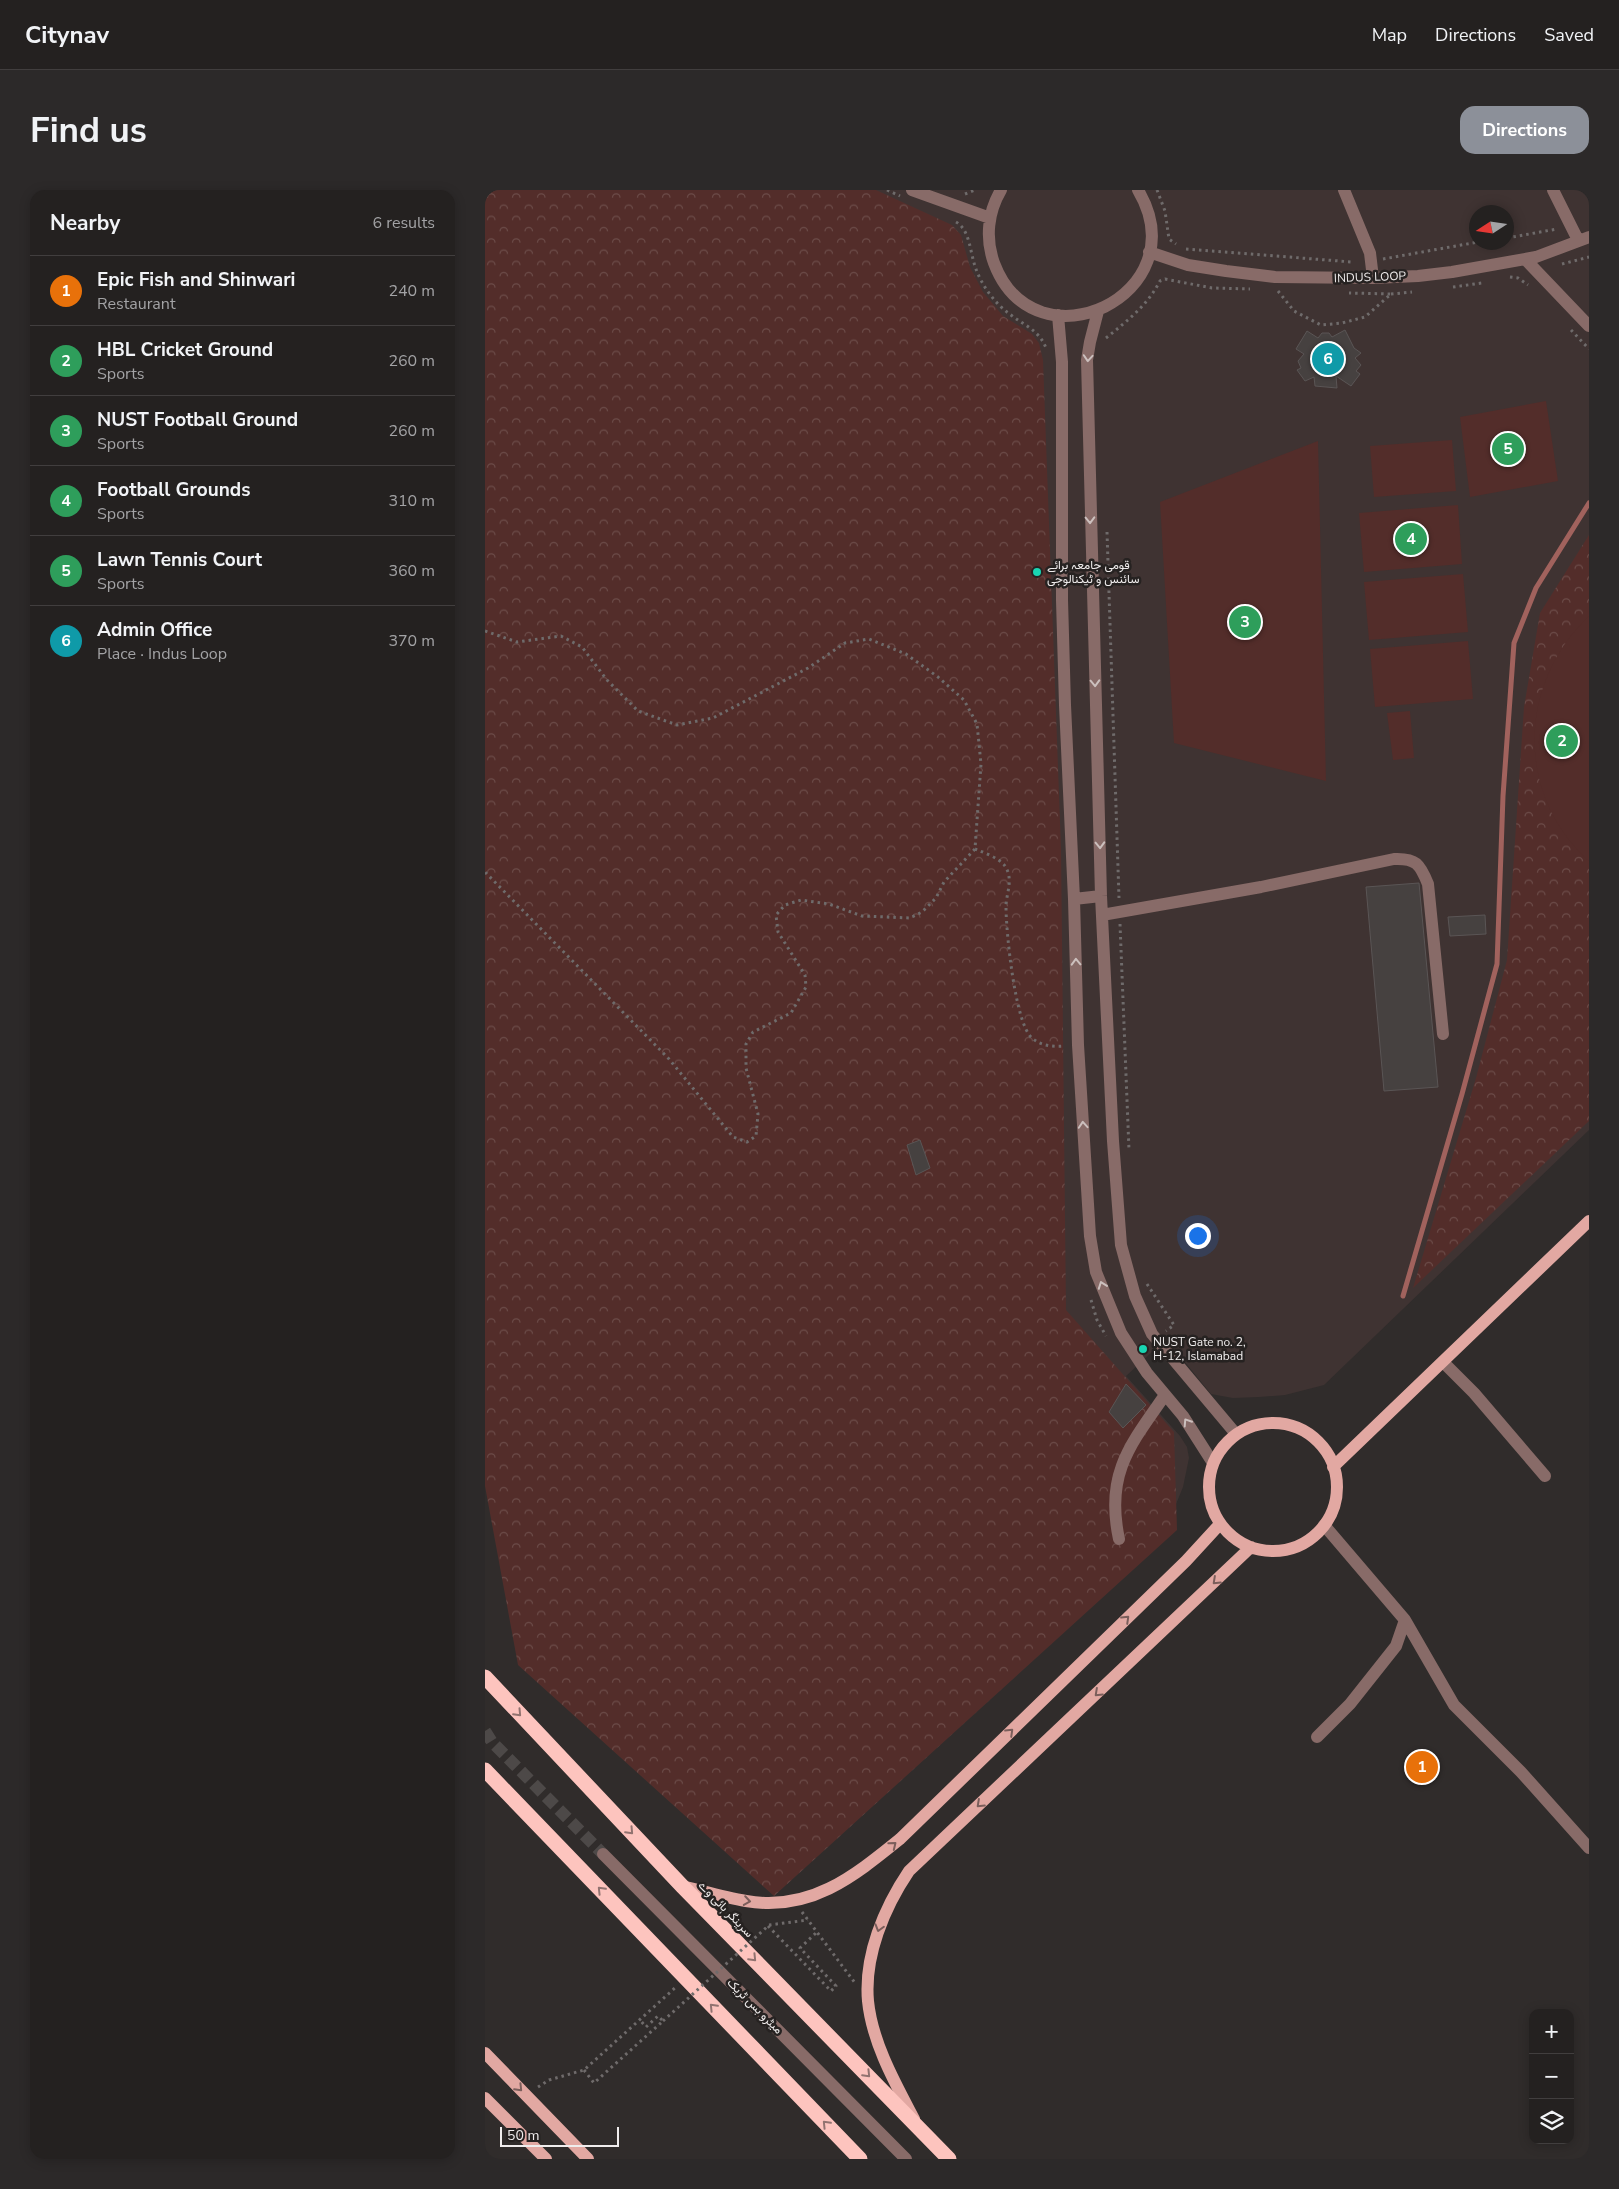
<!DOCTYPE html>
<meta charset="utf-8">
<style>
:root{--surface:#242120;--page:#2c2929;--text:#f1f3f6;--muted:#a3a3a5;--line:#413e3e;--accent:#8c9099}
body{margin:0;font-family:"Nunito Sans",Vazirmatn,sans-serif;background:var(--page);color:var(--text)}
.controls{position:absolute;right:15px;bottom:15px;display:grid;overflow:hidden;border-radius:10px;box-shadow:0 2px 12px #0003}
.controls button{width:45px;height:45px;display:grid;place-items:center;padding:0;border:0;border-bottom:1px solid var(--line);background:var(--surface);color:var(--text);font:25px sans-serif}
.compass{position:absolute;left:984px;top:15px;width:45px;height:45px;border-radius:50%;background:var(--surface);box-shadow:0 2px 12px #0003;rotate:258deg}
.scale{position:absolute;left:15px;bottom:12px;width:119px;box-sizing:border-box;padding-left:5px;border:2px solid #f0eded;border-top:0;font-size:14px;line-height:18px;white-space:nowrap;color:#f0eded;-webkit-text-stroke:4px #262221;paint-order:stroke}
.you{position:absolute;left:712px;top:1045px;width:18px;height:18px;margin:-12px;border:4px solid #fff;border-radius:50%;background:#1a73e8;box-shadow:0 0 0 8px #1a73e833}
.badge{display:grid;place-items:center;width:32px;height:32px;border-radius:50%;background:var(--accent);color:#fff;font-size:16px;font-weight:700}
.pin{position:absolute;translate:-50% -50%;border:2px solid #fff;box-shadow:0 1px 5px #0006}
.list{margin:0;padding:0;list-style:none}
h2{display:flex;justify-content:space-between;align-items:center;height:65px;margin:0;padding:0 20px;font-size:21px}
h2 small{font-size:16px;font-weight:400;color:var(--muted)}
.list li{display:grid;grid-template-columns:32px 1fr auto;gap:15px;align-items:center;box-sizing:border-box;height:70px;padding:0 20px;border-top:1px solid var(--line)}
.list b{display:block;font-size:19px;white-space:nowrap}
.list p{margin:0;font-size:16px;white-space:nowrap;color:var(--muted)}
.list em{font-size:16px;font-style:normal;color:var(--muted)}
.icon{flex:none;width:28px;height:28px;fill:none;stroke:currentColor;stroke-width:2;stroke-linecap:round;stroke-linejoin:round}
.map{position:relative;flex:none;width:1104px;height:1969px;overflow:hidden;border-radius:15px}
header{display:flex;align-items:center;gap:30px;box-sizing:border-box;height:70px;padding:0 25px;background:var(--surface);border-bottom:1px solid var(--line)}
header strong{font-size:24px}
nav{display:flex;gap:28px;margin-inline-start:auto;font-size:18px}
.intro{display:flex;align-items:center;justify-content:space-between;box-sizing:border-box;height:120px;padding:0 30px}
h1{margin:0;font-size:35px}
.button{padding:12px 22px;border-radius:15px;background:var(--accent);color:#fff;font-size:18px;font-weight:700}
main{display:flex;gap:30px;padding:0 30px}
aside{flex:1;background:var(--surface);border-radius:15px;box-shadow:0 2px 12px #0003}
.map>svg:first-child{display:block}
</style>
<header>
<strong>Citynav</strong>
<nav><a>Map</a><a>Directions</a><a>Saved</a></nav>
</header>
<div class="intro"><h1>Find us</h1><a class="button">Directions</a></div>
<main>
<aside>
<h2>Nearby<small>6 results</small></h2>
<ul class="list">
<li><span class="badge" style="background:#e8710a">1</span><div><b>Epic Fish and Shinwari</b><p>Restaurant</p></div><em>240 m</em></li>
<li><span class="badge" style="background:#2e9e5b">2</span><div><b>HBL Cricket Ground</b><p>Sports</p></div><em>260 m</em></li>
<li><span class="badge" style="background:#2e9e5b">3</span><div><b>NUST Football Ground</b><p>Sports</p></div><em>260 m</em></li>
<li><span class="badge" style="background:#2e9e5b">4</span><div><b>Football Grounds</b><p>Sports</p></div><em>310 m</em></li>
<li><span class="badge" style="background:#2e9e5b">5</span><div><b>Lawn Tennis Court</b><p>Sports</p></div><em>360 m</em></li>
<li><span class="badge" style="background:#0f9aa8">6</span><div><b>Admin Office</b><p>Place · Indus Loop</p></div><em>370 m</em></li>
</ul>
</aside>
<div class="map">
<svg width="1104" height="1969" viewBox="0 0 1104 1969">
<defs>
<pattern id="forest-crowns" width="20" height="18" patternUnits="userSpaceOnUse" patternTransform="scale(1.25)"><rect width="20" height="18" fill="#532d2a"/><path d="M2 6a3 3 0 1 1 6 0M12 15a3 3 0 1 1 6 0" fill="none" stroke="#6c4c49"/></pattern>
</defs>
<rect width="100%" height="100%" fill="#302c2b"/>
<path fill="#3f3332" fill-rule="evenodd" d="M0,0H1104V940L839,1195L800,1205L774,1207L748,1208L726,1204L681,1149L641,1186L695,1246L702,1257L704,1268L698,1297L689,1319L677,1340ZM992,22H1022V52H992Z"/>
<path fill="url(#forest-crowns)" d="M0,0H391L467,35L476,45L485,77L498,102L518,126L547,144L554,153L558,170L576,659L581,1120L689,1242L692,1340L289,1706L33,1475L0,1296Z
M1104,345V931L928,1098L991,888L1022,770L1039,517L1055,423Z"/>
<path fill="#532d2a" d="M1061,211L1073,291L985,307L975,227Z
M967,250L971,301L889,307L885,256Z
M833,251L841,591L689,553L675,312Z
M973,315L977,374L879,382L874,323Z
M978,384L983,442L884,450L879,392Z
M1104,426V671C1030,605 1033,493 1104,426Z
M983,451L988,509L890,517L885,459Z
M925,521L929,568L908,570L902,523Z"/>
<g fill="none" stroke-linecap="round" stroke-linejoin="round">
<path stroke="#a1625d" stroke-width="5" d="M918,1106L977,904L1012,774L1018,606L1029,453L1051,398L1104,313"/>
</g>
<path fill="#464140" stroke="#5a5555" d="M860,140L869,158L876,163L870,168L876,175L871,181L875,184L866,196L851,186L852,198L830,196L829,187L820,191L812,180L816,178L813,171L819,164L811,159L822,141L833,148L837,143H844L847,147Z
M934,693L953,897L899,901L881,697Z
M1000,725L1001,744L965,746L963,727Z
M435,950L445,978L431,985L422,955Z
M641,1194L661,1215L638,1238L624,1222Z"/>
<g fill="none" stroke-linecap="round" stroke-linejoin="round">
<path stroke="#4d4948" stroke-width="12" stroke-dasharray="12 6" stroke-linecap="butt" d="M0,1541L7,1552L118,1664"/>
<path stroke="#6f6b6b" stroke-width="3" stroke-dasharray="2.5 4" stroke-linecap="butt" d="M402,0L415,6
M672,0L680,21L684,49L691,54
M480,4L490,0
M471,32C485,40 485,62 490,76C496,95 510,114 526,125C540,136 554,140 561,158
M1022,48L1072,39
M701,59L867,72
M898,69L993,52
M1077,74L1104,67
M1025,87L1033,88L1043,95
M968,97L997,93
M793,101L809,121L836,135L857,133L880,127L906,104L864,103
M906,104L927,102
M1086,140L1104,159
M621,148C642,131 662,116 675,91L680,89L727,98L765,99
M622,342L634,708
M0,441L32,452L76,446L97,457L122,490L153,521L192,535L228,528L323,478L360,453L384,449L421,464L453,487L479,510L492,534L496,574L490,659L459,692L451,708L437,722L425,728L377,726L344,714L316,710L300,715L291,725L293,742L320,785L321,797L306,823L268,842L261,854V878L273,924L271,946L262,952L248,947L184,869L0,682
M490,659C500,663 514,668 520,676C529,690 521,703 521,717C521,741 530,834 547,848C556,856 568,857 579,856
M635,734L644,960
M662,1094L689,1135L681,1141
M606,1110L612,1130L621,1146
M317,1722L370,1793
M284,1735L323,1730
M283,1736L346,1801L351,1796L315,1758L332,1742
M99,1880L109,1893L178,1831L173,1826L161,1837L155,1830
M53,1897L64,1890L99,1880L191,1797"/>
<path stroke="#886b68" stroke-width="12" d="M427,0L505,28
M516,0C503,22 500,48 509,73C550,182 715,105 653,0
M859,0L885,63L888,88
M1068,0L1093,50
M664,62L703,75L741,81L790,87L888,88L933,86L967,82L1051,67L1104,47
M1040,69L1104,136
M613,121L605,152L602,170L616,706L628,951L636,1055L650,1106L667,1144L751,1244
M573,125L577,172V410L580,515L589,709L593,855L605,1046L611,1082L636,1143L662,1183L698,1226L728,1273
M589,709L616,706
M617,725L776,697L909,669C931,668 935,674 943,694L958,844
M958,1172L989,1203L1060,1286
M839,1335L920,1430L969,1515L1036,1582L1104,1658
M634,1349C620,1284 645,1255 680,1205
M832,1547L865,1514L911,1456L920,1430
M118,1664L421,1969"/>
<path stroke="#e2a8a2" stroke-width="12" d="M724 1297a64 64 0 1 1 128 0a64 64 0 1 1-128 0Z
M848,1277L1104,1031
M197,1696C218,1701 239,1707 261,1711C325,1722 368,1687 415,1649L701,1371L735,1334
M0,1863L103,1969
M0,1908L61,1969
M429,1929C410,1893 387,1852 383,1811C379,1766 399,1718 424,1681L766,1357"/>
<path stroke="#fdc4be" stroke-width="15" d="M0,1487L197,1696L464,1969
M0,1580L375,1969"/>
<path stroke="#6f6b6b" stroke-width="3" stroke-dasharray="2.5 4" stroke-linecap="butt" d="M178,1831L283,1736"/>
</g>
<defs><path id="oneway-chevron" d="M-2-3.5L2.5 0L-2 3.5" fill="none" stroke-width="1.6" stroke-linecap="round" stroke-linejoin="round" transform="scale(1.25)"/></defs>
<g stroke="#ccc0be">
<use href="#oneway-chevron" transform="translate(603 168) rotate(94)"/>
<use href="#oneway-chevron" transform="translate(605 330) rotate(89)"/>
<use href="#oneway-chevron" transform="translate(610 493) rotate(88)"/>
<use href="#oneway-chevron" transform="translate(615 655) rotate(88)"/>
<use href="#oneway-chevron" transform="translate(591 772) rotate(-92)"/>
<use href="#oneway-chevron" transform="translate(598 935) rotate(-94)"/>
<use href="#oneway-chevron" transform="translate(617 1095) rotate(-110)"/>
<use href="#oneway-chevron" transform="translate(702 1232) rotate(-123)"/>
</g>
<g stroke="#7b5e5b">
<use href="#oneway-chevron" transform="translate(731 1391) rotate(137)"/>
<use href="#oneway-chevron" transform="translate(641 1429) rotate(-44)"/>
<use href="#oneway-chevron" transform="translate(613 1503) rotate(137)"/>
<use href="#oneway-chevron" transform="translate(525 1542) rotate(-44)"/>
<use href="#oneway-chevron" transform="translate(495 1614) rotate(137)"/>
<use href="#oneway-chevron" transform="translate(408 1655) rotate(-39)"/>
<use href="#oneway-chevron" transform="translate(262 1711) rotate(9)"/>
<use href="#oneway-chevron" transform="translate(394 1738) rotate(106)"/>
<use href="#oneway-chevron" transform="translate(34 1898) rotate(46)"/>
</g>
<g stroke="#927370">
<use href="#oneway-chevron" transform="translate(33 1523) rotate(47)"/>
<use href="#oneway-chevron" transform="translate(145 1641) rotate(47)"/>
<use href="#oneway-chevron" transform="translate(116 1700) rotate(-134)"/>
<use href="#oneway-chevron" transform="translate(268 1768) rotate(46)"/>
<use href="#oneway-chevron" transform="translate(228 1817) rotate(-134)"/>
<use href="#oneway-chevron" transform="translate(382 1884) rotate(46)"/>
<use href="#oneway-chevron" transform="translate(341 1934) rotate(-134)"/>
</g>
<g fill="#19d5b2" stroke="#262221" stroke-width="2">
<circle cx="552" cy="382" r="5"/>
<circle cx="658" cy="1159" r="5"/>
</g>
<g text-anchor="middle" dominant-baseline="central" stroke-width="5" stroke-linejoin="round" paint-order="stroke">
<g font-size="12" fill="#f0eded" stroke="#262221">
<text transform="translate(885 87) rotate(-2)">INDUS LOOP</text>
<text transform="translate(241 1719) rotate(46)">سرینگر ہائی وے</text>
<text transform="translate(270 1816) rotate(45)">میٹرو بس ٹریک</text>
</g>
<g font-size="12" fill="#f0eded" stroke="#262221" text-anchor="start">
<text x="562" y="375">قومی جامعہ برائے<tspan x="562" dy="14">سائنس و ٹیکنالوجی</tspan></text>
<text x="668" y="1152">NUST Gate no. 2,<tspan x="668" dy="14">H-12, Islamabad</tspan></text>
</g>
</g>
</svg>
<div class="controls">
<button>+</button>
<button>−</button>
<button><svg class="icon" aria-label="layers" viewBox="0 0 24 24"><path d="M12 4l9 5-9 5-9-5zM3 14l9 5 9-5"/></svg></button>
</div>
<svg class="compass" viewBox="-18 -18 36 36"><path d="M0-13l5 13h-10z" fill="#e53935"/><path d="M0 13l5-13h-10z" fill="#a3a3a5"/></svg>
<div class="scale">50 m</div>
<div class="you"></div>
<div class="pin badge" style="left:937px;top:1577px;background:#e8710a">1</div>
<div class="pin badge" style="left:1077px;top:551px;background:#2e9e5b">2</div>
<div class="pin badge" style="left:760px;top:432px;background:#2e9e5b">3</div>
<div class="pin badge" style="left:926px;top:349px;background:#2e9e5b">4</div>
<div class="pin badge" style="left:1023px;top:259px;background:#2e9e5b">5</div>
<div class="pin badge" style="left:843px;top:169px;background:#0f9aa8">6</div>
</div>
</main>
